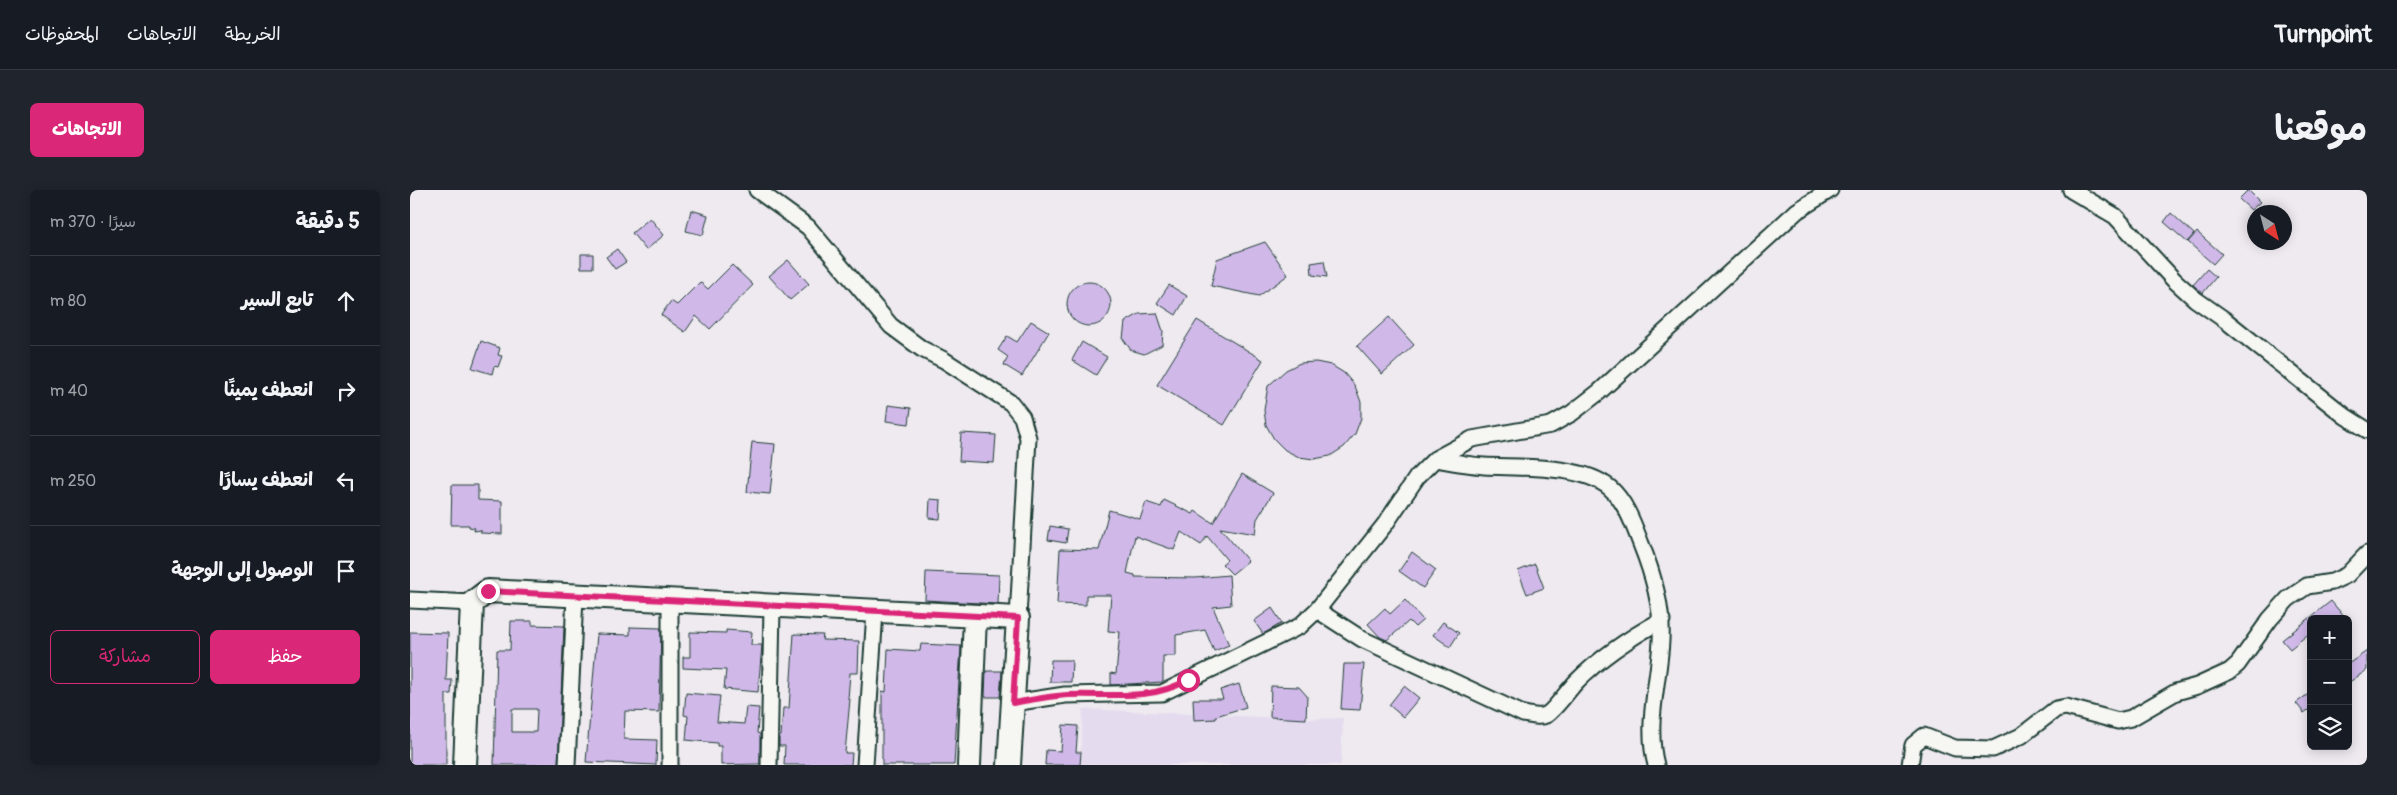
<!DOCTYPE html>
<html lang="ar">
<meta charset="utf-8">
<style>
:root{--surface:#171b24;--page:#20242c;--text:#f1f3f6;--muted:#9ea1a6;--line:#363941;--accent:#db2777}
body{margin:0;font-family:Pangolin,"Playpen Sans Arabic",sans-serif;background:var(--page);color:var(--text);direction:rtl}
.controls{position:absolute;right:15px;bottom:15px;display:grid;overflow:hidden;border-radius:8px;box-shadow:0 2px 12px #0003}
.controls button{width:45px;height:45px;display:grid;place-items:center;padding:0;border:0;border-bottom:1px solid var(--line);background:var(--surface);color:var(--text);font:25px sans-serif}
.compass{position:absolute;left:1837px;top:15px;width:45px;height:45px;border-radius:50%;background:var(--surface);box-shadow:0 2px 12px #0003;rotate:144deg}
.stop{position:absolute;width:15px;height:15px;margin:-11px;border:4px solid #db2777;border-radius:50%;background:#fff}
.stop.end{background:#db2777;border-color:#fff;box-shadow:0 1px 5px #0008}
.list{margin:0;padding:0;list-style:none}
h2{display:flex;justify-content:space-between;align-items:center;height:65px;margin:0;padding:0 20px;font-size:21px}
h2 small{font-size:16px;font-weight:400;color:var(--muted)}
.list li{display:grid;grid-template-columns:32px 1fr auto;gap:15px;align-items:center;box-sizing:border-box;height:90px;padding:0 20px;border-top:1px solid var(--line)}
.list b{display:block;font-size:19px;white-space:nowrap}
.list em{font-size:16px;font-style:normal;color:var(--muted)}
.actions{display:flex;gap:10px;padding:15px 20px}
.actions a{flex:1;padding:11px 0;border:1px solid var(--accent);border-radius:8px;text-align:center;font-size:18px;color:var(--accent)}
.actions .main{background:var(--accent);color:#fff}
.icon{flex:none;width:28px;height:28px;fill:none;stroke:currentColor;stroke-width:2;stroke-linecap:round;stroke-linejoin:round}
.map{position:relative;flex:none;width:1957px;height:575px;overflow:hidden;direction:ltr;border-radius:8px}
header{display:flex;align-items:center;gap:30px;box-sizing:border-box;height:70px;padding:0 25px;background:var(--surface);border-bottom:1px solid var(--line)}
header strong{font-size:24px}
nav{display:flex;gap:28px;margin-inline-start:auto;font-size:18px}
.intro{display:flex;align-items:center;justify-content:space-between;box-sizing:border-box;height:120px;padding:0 30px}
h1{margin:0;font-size:35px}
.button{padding:12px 22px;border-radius:8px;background:var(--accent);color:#fff;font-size:18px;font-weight:700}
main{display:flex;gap:30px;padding:0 30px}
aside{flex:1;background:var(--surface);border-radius:8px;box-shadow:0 2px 12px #0003}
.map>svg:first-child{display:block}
</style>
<header>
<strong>Turnpoint</strong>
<nav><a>الخريطة</a><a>الاتجاهات</a><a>المحفوظات</a></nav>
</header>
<div class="intro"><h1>موقعنا</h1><a class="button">الاتجاهات</a></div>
<main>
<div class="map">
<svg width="1957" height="575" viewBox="0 0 1957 575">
<rect width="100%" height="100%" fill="#eeeaf0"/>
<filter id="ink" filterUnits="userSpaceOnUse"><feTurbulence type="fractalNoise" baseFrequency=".02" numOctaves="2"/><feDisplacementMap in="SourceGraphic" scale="10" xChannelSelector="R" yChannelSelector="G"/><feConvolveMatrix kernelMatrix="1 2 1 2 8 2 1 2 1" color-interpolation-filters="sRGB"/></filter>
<g filter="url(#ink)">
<path fill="#e5dbee" d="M673,519L896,529L933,528L931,575H670Z"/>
<path fill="#d0b9e9" stroke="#1f3d34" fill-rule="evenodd" d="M1838,0L1850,12L1841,20L1829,9Z
M281,20L298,25L293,45L276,41Z
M1761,23L1784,44L1777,52L1754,32Z
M240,28L254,45L236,60L222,43Z
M1787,42L1812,64L1803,74L1778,52Z
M855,52L878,85L849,106L801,96L807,69Z
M207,59L216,72L205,79L196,67Z
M171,64H183V78H171Z
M378,70L399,94L380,110L359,86Z
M914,71L917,87L902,85L901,73Z
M322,75L343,95L300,139L286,126L275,142L251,125L261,111L267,115L290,92L298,99Z
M1797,79L1806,87L1793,103L1783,95Z
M657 114a22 22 0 1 1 44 0a22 22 0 1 1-44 0Z
M759,95L777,106L766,125L747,113Z
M747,123L753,141L752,155L734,164L721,160L713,149L715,132L729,124Z
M979,127L1004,155L972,184L947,156Z
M787,130L853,170L814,235L747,195Z
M621,131L639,142L612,186L594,175L598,167L588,160L597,146L607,152Z
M71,151L90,158L88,165L92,166L88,177L84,176L82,184L62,178Z
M672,152L697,167L686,185L662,170Z
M906,172L921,175L934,183L945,196L951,212V228L945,244L934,257L920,266L904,269L889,267L875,260L864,249L856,235L854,220L858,196L876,180L890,173Z
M478,215L501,218L499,234L476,231Z
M551,243L586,245L584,273L549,271Z
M342,252L365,254L360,304L337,302Z
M832,284L863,303L847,329L845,344L810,338L838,371L822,384L812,374L817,370L797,346L791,355L771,342L764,360L725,346L717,383L725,385V387L785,388L819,385L821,415L803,417L819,455L804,461L795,440L766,445V466H753V492L701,495V483L706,484L710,442L698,441L701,405H676V415L647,414L650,359L689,360L699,320L730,329L736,312L751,317L754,310L783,324L785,321L803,333Z
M42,295H68V310L92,311V344L71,343V340L64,341L65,338L59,337V335H41Z
M520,309L531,310L530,329L519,328Z
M640,336L658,339L656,353L638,350Z
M1002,362L1026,380L1013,398L989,381Z
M1125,374L1134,398L1117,404L1108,381Z
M516,382L589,385L588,414L515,410Z
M995,410L1013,430L1005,437L999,431L977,450L970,447L958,434L975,418L980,424Z
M1921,411L1936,429H1901V442L1880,459L1872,450Z
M862,418L872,433L853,444L844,431Z
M101,431H122V435L154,436L148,575H84L87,460H100ZM102,519H127L126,542H102Z
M1033,432L1049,443L1040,457L1023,445Z
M220,437L251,438L249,522L215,521L214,549L247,550L246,575L176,572L187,444L220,445Z
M316,440L342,442L341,455H352L348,502L314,499L316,480L273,478V467H280V442L316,443Z
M0,442L38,443L36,490H42L41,504H36V575H0Z
M384,444L413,445L412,450L449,451L448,483H440L438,509H440L435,563H442L441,575H374L375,556H369V545L371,546L373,518H379Z
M511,454L551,456L544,575H472V501L476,502L478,459L510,461Z
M1957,461V480L1938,493V474Z
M641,470H662L661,492H640Z
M934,474H954L950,520L931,519Z
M576,481H592L590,507H575Z
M829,494L836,517L806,526V529L784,530L783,509H813L810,500Z
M861,496L889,497L897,506L896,529L860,527Z
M994,496L1009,508L993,527L979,515Z
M1901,502V518L1894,523L1886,513Z
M276,503L310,506L307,532L334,534L336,517L349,518L347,543L350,544V574L311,575V556H307V553L276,550L278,526L274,525Z
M653,535L668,536L666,562H671L670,575H635L636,560L651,561Z"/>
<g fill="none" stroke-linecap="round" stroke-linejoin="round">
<g stroke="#1f3d34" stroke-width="19">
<path id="street" d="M347,0L398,37L481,136L512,159L534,170L601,213L612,227L618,248L608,428
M1661,0L1705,26L1764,90L1785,109L1815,130L1935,226L1957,240
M1025,269C1042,272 1058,275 1074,276C1110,278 1172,274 1200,298C1216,312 1224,336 1231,354C1243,384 1253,418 1251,451C1249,492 1235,534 1246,575
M0,410L62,413
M907,420L952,449L1113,524C1120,525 1130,528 1136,525C1144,521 1159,499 1167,491C1192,466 1221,447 1252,430
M603,513L655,505L752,503L890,436L907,420L976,333L1007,287L1025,269L1062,249L1141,235L1162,223L1189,202L1387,21L1420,0
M157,575L165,407
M260,575V412
M359,575L362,417
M455,575L465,421
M1500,575L1503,555L1514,546L1545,558L1583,559L1611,546L1646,519L1656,517L1708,531L1721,528L1766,502L1787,496L1820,481L1828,474L1860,429L1878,409L1897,396L1922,392L1937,385L1957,364"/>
</g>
<g stroke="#1f3d34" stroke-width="26">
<path id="secondary" d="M55,575L62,413L78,401L608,428L599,575
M559,575L565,426"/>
</g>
<use href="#street" stroke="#f6f6f2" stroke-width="15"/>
<use href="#secondary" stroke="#f6f6f2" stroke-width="22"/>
</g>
</g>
<g fill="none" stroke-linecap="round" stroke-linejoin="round" filter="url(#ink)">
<path stroke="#db2777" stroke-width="6" d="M78,401L608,428L603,513C621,510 639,506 657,505C701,503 738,512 778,490"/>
</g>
</svg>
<div class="controls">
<button>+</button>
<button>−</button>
<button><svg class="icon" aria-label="layers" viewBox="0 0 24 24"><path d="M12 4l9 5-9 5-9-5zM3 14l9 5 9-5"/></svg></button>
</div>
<svg class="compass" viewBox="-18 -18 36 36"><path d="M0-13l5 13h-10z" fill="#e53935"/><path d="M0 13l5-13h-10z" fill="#9ea1a6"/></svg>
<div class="stop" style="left:778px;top:490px"></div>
<div class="stop end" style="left:78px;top:401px"></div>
</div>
<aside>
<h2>5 دقيقة<small>سيرًا · 370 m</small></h2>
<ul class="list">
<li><svg class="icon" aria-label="ahead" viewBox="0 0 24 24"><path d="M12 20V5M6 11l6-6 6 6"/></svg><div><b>تابع السير</b></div><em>80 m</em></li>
<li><svg class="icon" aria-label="right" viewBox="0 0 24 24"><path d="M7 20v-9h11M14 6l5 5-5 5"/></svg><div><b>انعطف يمينًا</b></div><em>40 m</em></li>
<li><svg class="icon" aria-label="left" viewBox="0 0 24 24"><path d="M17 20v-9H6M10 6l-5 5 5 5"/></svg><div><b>انعطف يسارًا</b></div><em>250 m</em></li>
<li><svg class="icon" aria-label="arrive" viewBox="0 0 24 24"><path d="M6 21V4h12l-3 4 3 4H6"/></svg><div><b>الوصول إلى الوجهة</b></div></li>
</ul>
<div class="actions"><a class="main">حفظ</a><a>مشاركة</a></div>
</aside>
</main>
